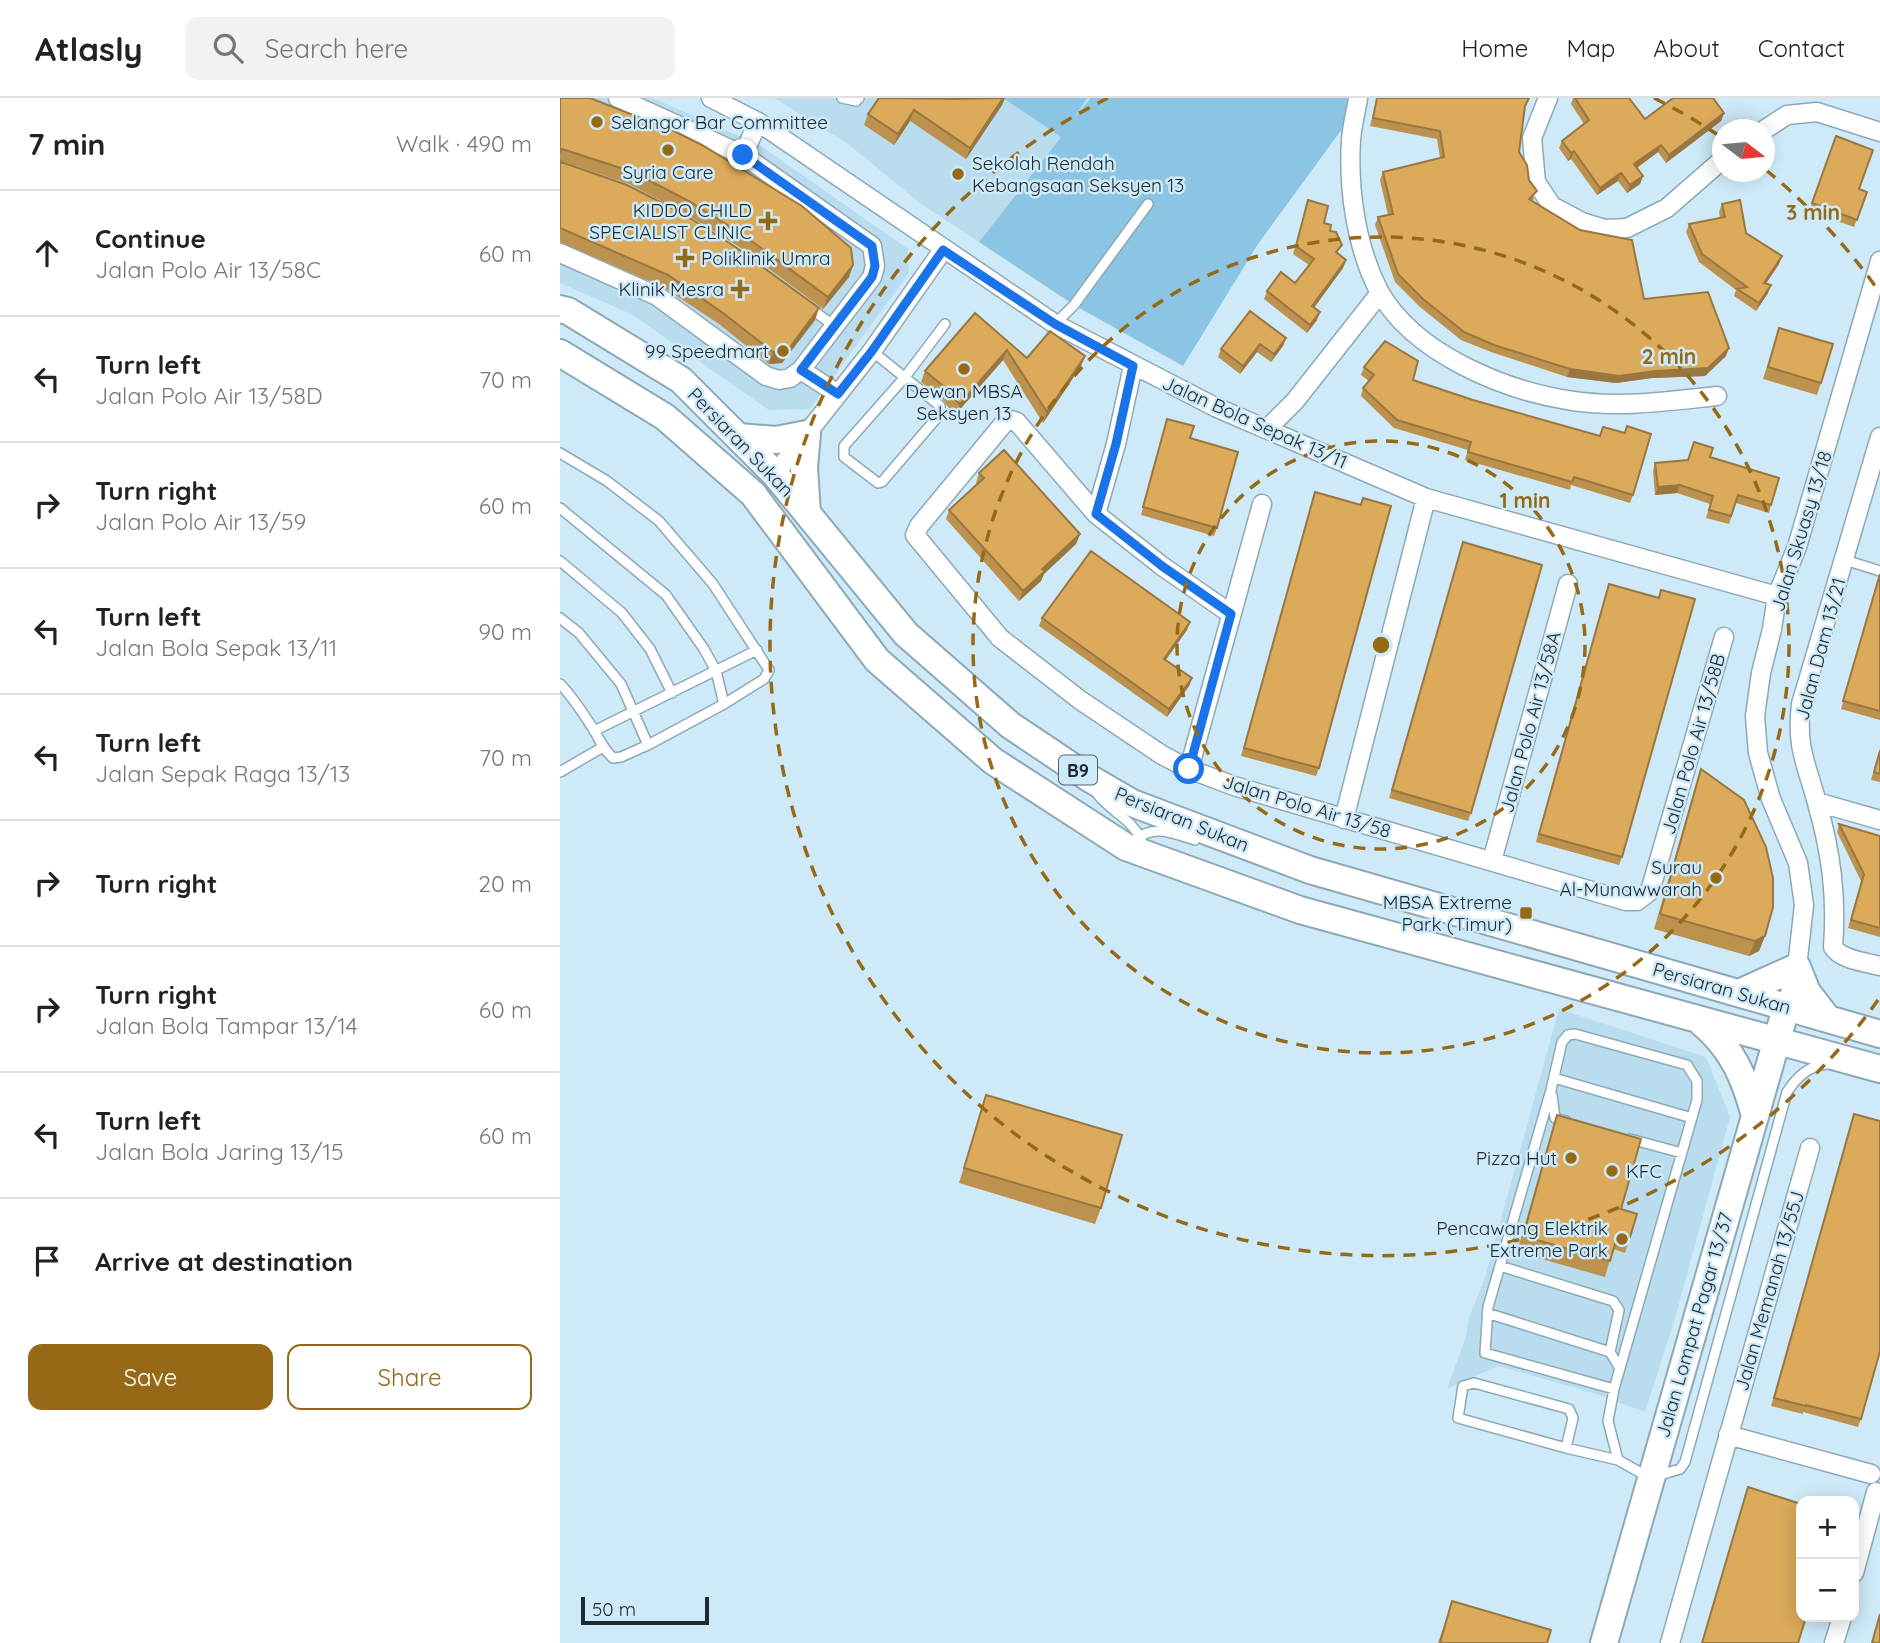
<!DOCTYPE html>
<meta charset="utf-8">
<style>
:root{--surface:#fff;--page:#f2f2f2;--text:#222;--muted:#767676;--line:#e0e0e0;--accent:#966917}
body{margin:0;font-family:Quicksand,sans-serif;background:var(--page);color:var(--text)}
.controls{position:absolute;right:21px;bottom:21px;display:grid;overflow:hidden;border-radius:14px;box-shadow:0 4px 18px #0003}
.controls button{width:63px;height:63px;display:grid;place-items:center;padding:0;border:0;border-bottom:2px solid var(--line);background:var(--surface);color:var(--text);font:35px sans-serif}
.compass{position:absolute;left:1152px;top:21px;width:63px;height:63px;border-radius:50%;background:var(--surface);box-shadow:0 4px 18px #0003;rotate:106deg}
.scale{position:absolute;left:21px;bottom:18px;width:128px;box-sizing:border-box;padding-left:7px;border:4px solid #202b31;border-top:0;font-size:19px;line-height:24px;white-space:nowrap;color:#202b31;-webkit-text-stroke:5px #ceeaf9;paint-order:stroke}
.stop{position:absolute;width:21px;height:21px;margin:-16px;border:5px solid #1a73e8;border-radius:50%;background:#fff}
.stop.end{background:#1a73e8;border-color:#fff;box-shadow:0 2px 7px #0008}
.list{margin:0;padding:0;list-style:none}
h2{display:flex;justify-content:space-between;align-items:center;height:91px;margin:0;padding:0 28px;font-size:30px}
h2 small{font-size:23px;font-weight:400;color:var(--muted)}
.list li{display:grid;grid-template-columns:46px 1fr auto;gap:21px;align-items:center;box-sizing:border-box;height:126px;padding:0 28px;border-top:2px solid var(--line)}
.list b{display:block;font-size:26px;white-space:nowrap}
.list p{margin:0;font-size:23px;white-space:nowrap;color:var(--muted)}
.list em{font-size:23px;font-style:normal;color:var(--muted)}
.actions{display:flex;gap:14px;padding:21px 28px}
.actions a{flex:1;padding:16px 0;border:2px solid var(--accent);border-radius:14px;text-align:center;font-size:24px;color:var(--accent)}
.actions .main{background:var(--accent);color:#fff}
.icon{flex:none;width:38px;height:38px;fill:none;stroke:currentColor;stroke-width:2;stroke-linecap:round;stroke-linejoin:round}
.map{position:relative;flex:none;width:1320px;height:1545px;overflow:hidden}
header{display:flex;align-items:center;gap:42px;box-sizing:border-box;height:98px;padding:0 35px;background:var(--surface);border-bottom:2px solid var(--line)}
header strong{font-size:33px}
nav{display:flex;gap:38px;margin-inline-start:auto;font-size:24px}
.search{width:490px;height:63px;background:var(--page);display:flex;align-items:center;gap:18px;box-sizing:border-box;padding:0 24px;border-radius:14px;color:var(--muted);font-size:26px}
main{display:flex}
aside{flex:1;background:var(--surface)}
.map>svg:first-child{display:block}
</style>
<header>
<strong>Atlasly</strong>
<div class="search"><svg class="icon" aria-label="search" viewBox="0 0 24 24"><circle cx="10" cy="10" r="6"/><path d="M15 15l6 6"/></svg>Search here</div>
<nav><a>Home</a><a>Map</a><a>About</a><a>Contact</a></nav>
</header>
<main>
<aside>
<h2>7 min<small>Walk · 490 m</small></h2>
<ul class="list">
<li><svg class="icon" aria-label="ahead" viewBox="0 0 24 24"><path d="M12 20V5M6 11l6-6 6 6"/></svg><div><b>Continue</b><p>Jalan Polo Air 13/58C</p></div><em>60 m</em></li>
<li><svg class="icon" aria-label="left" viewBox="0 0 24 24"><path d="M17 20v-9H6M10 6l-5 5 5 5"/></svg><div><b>Turn left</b><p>Jalan Polo Air 13/58D</p></div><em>70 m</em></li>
<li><svg class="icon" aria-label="right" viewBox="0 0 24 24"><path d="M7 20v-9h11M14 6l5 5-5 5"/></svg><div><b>Turn right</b><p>Jalan Polo Air 13/59</p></div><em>60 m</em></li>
<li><svg class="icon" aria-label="left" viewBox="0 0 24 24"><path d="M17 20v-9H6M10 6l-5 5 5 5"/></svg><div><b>Turn left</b><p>Jalan Bola Sepak 13/11</p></div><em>90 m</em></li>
<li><svg class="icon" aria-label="left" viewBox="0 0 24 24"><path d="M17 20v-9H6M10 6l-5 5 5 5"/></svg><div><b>Turn left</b><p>Jalan Sepak Raga 13/13</p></div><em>70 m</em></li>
<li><svg class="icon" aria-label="right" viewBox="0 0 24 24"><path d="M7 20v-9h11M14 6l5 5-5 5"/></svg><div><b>Turn right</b></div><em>20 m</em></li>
<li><svg class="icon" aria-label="right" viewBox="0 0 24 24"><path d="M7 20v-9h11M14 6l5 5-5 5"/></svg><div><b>Turn right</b><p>Jalan Bola Tampar 13/14</p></div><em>60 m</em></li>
<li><svg class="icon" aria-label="left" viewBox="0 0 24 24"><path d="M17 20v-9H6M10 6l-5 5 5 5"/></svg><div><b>Turn left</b><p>Jalan Bola Jaring 13/15</p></div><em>60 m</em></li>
<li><svg class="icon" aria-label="arrive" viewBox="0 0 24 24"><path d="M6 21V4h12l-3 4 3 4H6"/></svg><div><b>Arrive at destination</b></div></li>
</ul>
<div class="actions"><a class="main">Save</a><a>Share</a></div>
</aside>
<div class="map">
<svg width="1320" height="1545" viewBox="0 0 1320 1545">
<rect width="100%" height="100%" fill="#ceeaf9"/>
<path fill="#b9ddee" d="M0,0H93L201,48L348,151L349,175L250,311L209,312L71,216L0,185Z
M214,0H531L419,144L361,106L288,46Z
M999,911L1146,959L1170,1019L1114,1224L1085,1314L1030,1294L938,1268L887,1291L906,1238L909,1219L924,1183Z"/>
<path fill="#8bc5e3" d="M443,0H527L513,22L531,0H793L785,27L698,146L623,268L514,207L419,144L501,39Z"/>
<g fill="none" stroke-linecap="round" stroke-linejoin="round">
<g stroke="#8da8b6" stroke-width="12">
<path id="lane" d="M282,0L296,3L299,0
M250,210L274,228
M495,226L514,207L588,106
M312,253L380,308V316L322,384L318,385L284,359V348L345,279L385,226
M0,355L47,383L99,423L153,486L209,572L204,581L164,606L88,647L61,659L53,660C44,652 40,643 34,632C24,617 13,599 0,586
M0,410L106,497L144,551L156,573L164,606
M1285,462L1320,473
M0,463L62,515L90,551L112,595
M0,520L19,535L61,586L88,647
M34,633L197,552
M0,674L43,649
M538,697C552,714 571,721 581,741
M570,745C594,725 609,734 635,742
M994,980L1132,1020
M992,997L995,1020L1006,1023
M1070,1041L1122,1055
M940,1168L1053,1203L1059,1212L1050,1254
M927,1215L1050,1254L1059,1269
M914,1285L1009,1311L1013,1320L1006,1350L898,1320L903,1288Z
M1054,1291L925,1255L928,1209L991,992L1002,944L1008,937L1015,936L1127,967L1137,983V1002L1054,1291L1048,1323L1058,1362L1090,1380L1120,1371L1125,1364L1227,994C1237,979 1248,968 1267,966
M1006,1350L1058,1362"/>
</g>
<g stroke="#8da8b6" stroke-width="21">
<path id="street" d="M151,0L198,24L495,226L655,309L866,400L1217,498
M798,0C796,14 792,28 791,42C788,91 796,149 819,193C854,256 945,293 1013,303C1060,310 1110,303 1157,298
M988,0L972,40L976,84L992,108L1022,124L1045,131L1067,130L1107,110L1162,62
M1204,32L1227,17L1257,14L1320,34
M183,57L198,24
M0,155L97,198L206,278L219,282L230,280L241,272L312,179L315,168L312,148L183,57L58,0
M241,272L278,296
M707,331L735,303L820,195
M1320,339L1241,606C1236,650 1246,664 1257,705C1271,754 1277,798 1273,849C1281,862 1306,864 1320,868
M215,376L312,253L383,152
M536,416L556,346L573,268
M671,516L602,468L536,416L457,324L451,322L445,324L359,428L355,437L440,540L520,602L602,657L629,671L674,688L1066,803H1077L1090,793L1164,539
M629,671L702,406
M1257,704L1320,722
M784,721L866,400
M932,763L1008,486
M1226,909L1237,869L1244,807L1238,765L1211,701L1198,655L1195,618L1201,575L1212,531L1217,498L1237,449L1320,163
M1168,1337L1311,1376
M1294,1475L1316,1394
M1110,1545L1250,1050
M1274,1545L1282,1519"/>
</g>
<g stroke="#8da8b6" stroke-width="30">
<path id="primary" d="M0,211L8,213L121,282L215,376L346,536L450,627L529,680L572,705L750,772L1320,936
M0,255L105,319L193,396L317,562L433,663L566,749L740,812L1320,971
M179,339L216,342L247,336L244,369L247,415
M1179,895L1237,869L1247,894L1267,920
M1142,925C1172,950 1185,980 1195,1018
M1044,1545L1222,924"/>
</g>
<use href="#lane" stroke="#fff" stroke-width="9"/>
<use href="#street" stroke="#fff" stroke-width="18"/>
<use href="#primary" stroke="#fff" stroke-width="26"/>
</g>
<path fill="#bd924e" d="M0,0L293,167L289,179L263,211L178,148L124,115L69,86L1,63L255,222L222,265L209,266L159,226L103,189L0,144Z
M397,0H445L442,7L406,61L350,23L334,47L304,27L308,16Z
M817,0H970L964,11L959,54L969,82L974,101L972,103L1084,201L1166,258L1145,278L1092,280L1056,285L1007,279L931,254L901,242L860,209L835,184L815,127L818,119L828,117L820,82L823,74L880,60L877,41L810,28Z
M1013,0H1069L1085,21L1164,15L1161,23L1106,65L1098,54L1077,70L1083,78L1080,86L1067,95L1058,83L1037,97L1011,61L1008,63L999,50L1002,43L1024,26L1011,6Z
M1276,38L1299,91L1307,94L1294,129L1249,113Z
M748,102L770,133L779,156L786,162L783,170L754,210L757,222L747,235L704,201L707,193L735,185L749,167L733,156Z
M1162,106L1186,135L1219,166L1206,185L1208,195L1196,213L1174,198L1176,192L1139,164L1126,134L1129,126L1160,120L1159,114Z
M415,215L467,260L525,258L521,268L483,325L443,262L396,316L387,308L384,303L361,284L365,273Z
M1219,230L1261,285L1257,297L1203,281Z
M726,240L723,248L711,264L697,254L680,276L658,259L661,251Z
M804,269L853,282L1073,397L1070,405L1011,387L1010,392L905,362L908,352L834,330L801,298L803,290L809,283L801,277Z
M607,321L630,340L657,430L654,438L581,417Z
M1150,359L1211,407L1209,415L1176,405L1169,426L1146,420L1150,406L1117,395L1095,397L1093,373L1095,365Z
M419,375L520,436L516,446L484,476L481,483L459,503L386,421L389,412L417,386L416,385Z
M755,394L759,670L756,678L681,658Z
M903,444L911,715L908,723L829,700Z
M1320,476V622L1281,611Z
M1049,486L1098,500L1101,492L1062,759L1059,767L976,744Z
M482,520L627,532L606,562L632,580L629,588L607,619L479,528Z
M1320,650V684L1311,682Z
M1141,671L1205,838L1199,853L1189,858L1094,831L1136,687Z
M1279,726L1320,738V839L1288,830L1301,783L1277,734Z
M426,997L541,1110L535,1126L399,1085Z
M1294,1016L1301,1321L1298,1329L1243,1314V1316L1211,1308Z
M997,1017L1061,1111L1070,1139L1065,1155L1053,1151L1045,1179L957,1154L992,1033Z
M892,1503L987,1545H878Z"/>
<path fill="#9a7740" d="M443,0H445L442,7L406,61L410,50Z
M354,12L350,23L334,47L338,36Z
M1164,15L1161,23L1106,65L1109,57Z
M1101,47L1098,54L1071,74L1074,66Z
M1014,53L1011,61L1008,63L1011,55Z
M1061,75L1058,83L1037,97L1040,90Z
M1083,78L1080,86L1067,95L1070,87Z
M1222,158L1219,166L1201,193L1204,185Z
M786,162L783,170L749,216L752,208Z
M293,167L289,179L263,211L268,199Z
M1211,187L1208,195L1196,213L1199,205Z
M259,210L255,222L222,265L209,266L213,254Z
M760,214L757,222L747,235L750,227Z
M726,240L723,248L711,264L714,256Z
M700,246L697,254L680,276L683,268Z
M1169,250L1166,258L1145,278L1092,280L1056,285L1007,279L1010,271Z
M447,252L443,262L396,316L400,306Z
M525,258L521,268L483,325L487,314Z
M1120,387L1117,395L1095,397L1098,389Z
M520,436L516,446L484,476L481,483L459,503L463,493L482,471Z
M630,524L627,532L601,568L604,561Z
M632,580L629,588L607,619L609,611Z
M1205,838L1199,853L1189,858L1195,843Z"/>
<path fill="#dcaa5b" stroke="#9a7740" stroke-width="2" d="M0,0H30L114,33L142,47L242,108L291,150L293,167L268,199L182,136L129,103L73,74L2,51L0,54Z
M319,0L397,1L443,0L410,50L354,12L338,36L308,16Z
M817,0H969L965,8L959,54L967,67L969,82L977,93L969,101L1020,132L1072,142L1084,201L1148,194L1169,250L1148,270L1095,273L1059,278L1010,271L934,247L904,234L863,201L838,176L818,119L833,116L823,74L884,59L880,33L813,20Z
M1015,0H1069L1085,21L1113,0H1153L1164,15L1109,57L1101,47L1074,66L1083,78L1070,87L1061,75L1040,90L1014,53L1011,55L1002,43L1029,22Z
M1276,38L1313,52L1299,91L1307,94L1297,122L1252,105Z
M0,62L1,64L67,87L122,115L174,148L259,210L227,253L213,254L163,215L108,177L0,130Z
M748,102L768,108L764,125L771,127L770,133L776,134L782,147L776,154L786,162L752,208L760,214L750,227L707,193L721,174L735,185L754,161L736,148Z
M1180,102L1186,135L1222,158L1204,185L1211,187L1199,205L1177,191L1187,189L1142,156L1129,126L1165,119L1162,106Z
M690,213L726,240L714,256L700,246L683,268L661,251Z
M415,215L467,260L490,233L525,258L487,314L447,252L400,306L391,298L388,292L365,273Z
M1219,230L1273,246L1261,285L1208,269Z
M825,243L858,263L853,282L913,302L1040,338L1043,329L1065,335L1067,328L1091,336L1073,397L1014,379L1012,384L908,354L911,344L837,322L803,290L814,277L804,269Z
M607,321L634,328L630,340L678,354L657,430L583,409Z
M1134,344L1153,350L1150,359L1219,380L1211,407L1178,397L1171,418L1149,412L1153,398L1120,387L1098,389L1095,365L1128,362Z
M444,352L520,436L482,471L485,473L463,493L389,412L424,380L419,375Z
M755,394L801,407L803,400L831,408L759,670L684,650Z
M903,444L982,467L911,715L832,692Z
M531,453L630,524L604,561L632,580L609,611L482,520Z
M1320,476V613L1283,603Z
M1049,486L1099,500L1101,492L1135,501L1062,759L979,736Z
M1320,653V676L1314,674Z
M1141,671L1184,702L1206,749L1213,780V809L1205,838L1195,843L1100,816Z
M1279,726L1320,738V830L1291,822L1304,776Z
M426,997L562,1037L541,1110L404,1070Z
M1294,1016L1320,1023V1253L1301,1321L1246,1307V1308L1214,1300Z
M997,1017L1081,1041L1061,1111L1077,1116L1070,1139L1058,1136L1050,1163L963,1138Z
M1188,1389L1241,1406V1519H1246L1238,1545H1142Z
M892,1503L991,1532L987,1545H880Z
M1320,1516V1545H1312Z"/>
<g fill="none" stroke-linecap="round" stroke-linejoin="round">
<path stroke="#1a73e8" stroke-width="9" d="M183,57L312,148L315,168L312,179L241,272L278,296L312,253L383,152L495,226L573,268L556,346L536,416L602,468L671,516L629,671"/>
</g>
<g fill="none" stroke="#966917" stroke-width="3.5" stroke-dasharray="12 9">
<circle cx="821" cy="547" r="204"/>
<circle cx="821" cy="547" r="408"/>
<path d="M1318 902A611 611 0 1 1 548 0M1094 0A611 611 0 0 1 1158 37M1206 72A611 611 0 0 1 1318 192"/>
</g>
<g fill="#966917" stroke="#ceeaf9" stroke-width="2.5">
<circle cx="37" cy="24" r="7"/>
<circle cx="108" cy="52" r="7"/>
<circle cx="398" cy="76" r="7"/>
<path d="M204.5 112.5h7v7h7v7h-7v7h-7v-7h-7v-7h7z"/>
<path d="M121.5 149.5h7v7h7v7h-7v7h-7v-7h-7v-7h7z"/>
<path d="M176.5 180.5h7v7h7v7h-7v7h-7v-7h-7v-7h7z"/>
<circle cx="223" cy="253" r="7"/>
<circle cx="404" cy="271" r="7"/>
<circle cx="1156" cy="780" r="7"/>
<rect x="959" y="808" width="14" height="14" rx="3.5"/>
<circle cx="1011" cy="1060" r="7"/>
<circle cx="1052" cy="1073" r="7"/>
<circle cx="1062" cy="1141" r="7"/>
</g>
<g text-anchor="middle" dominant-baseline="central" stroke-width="5" stroke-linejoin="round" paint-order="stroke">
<rect fill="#ceeaf9" stroke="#54646d" stroke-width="2" x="499" y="657.5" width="38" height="29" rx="5"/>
<g font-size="18" font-weight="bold" fill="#202b31">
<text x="518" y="672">B9</text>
</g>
<g font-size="19" fill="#202b31" stroke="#ceeaf9" text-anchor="end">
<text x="51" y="24" text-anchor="start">Selangor Bar Committee</text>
<text x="412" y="65" text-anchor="start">Sekolah Rendah<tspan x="412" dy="22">Kebangsaan Seksyen 13</tspan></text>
<text x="108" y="74" text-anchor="middle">Syria Care</text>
<text x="192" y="112">KIDDO CHILD<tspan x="192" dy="22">SPECIALIST CLINIC</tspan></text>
<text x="141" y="160" text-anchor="start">Poliklinik Umra</text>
<text x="164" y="191">Klinik Mesra</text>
<text x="209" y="253">99 Speedmart</text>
<text x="404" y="293" text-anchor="middle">Dewan MBSA<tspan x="404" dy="22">Seksyen 13</tspan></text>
<text x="1142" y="769">Surau<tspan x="1142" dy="22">Al-Munawwarah</tspan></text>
<text x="952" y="804">MBSA Extreme<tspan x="952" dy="22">Park (Timur)</tspan></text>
<text x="997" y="1060">Pizza Hut</text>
<text x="1066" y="1073" text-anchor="start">KFC</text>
<text x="1048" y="1130">Pencawang Elektrik<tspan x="1048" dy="22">Extreme Park</tspan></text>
</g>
<g font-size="19" fill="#202b31" stroke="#ceeaf9">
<text transform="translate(695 324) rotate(24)">Jalan Bola Sepak 13/11</text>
<text transform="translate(181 344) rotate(46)">Persiaran Sukan</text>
<text transform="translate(1241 433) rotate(-73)">Jalan Skuasy 13/18</text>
<text transform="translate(1260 551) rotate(-75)">Jalan Dam 13/21</text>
<text transform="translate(970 624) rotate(-75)">Jalan Polo Air 13/58A</text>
<text transform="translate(1133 646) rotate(-74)">Jalan Polo Air 13/58B</text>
<text transform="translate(747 708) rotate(17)">Jalan Polo Air 13/58</text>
<text transform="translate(622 721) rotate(22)">Persiaran Sukan</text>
<text transform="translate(1162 890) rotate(16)">Persiaran Sukan</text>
<text transform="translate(1209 1193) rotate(-74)">Jalan Memanah 13/55J</text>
<text transform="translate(1134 1227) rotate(-74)">Jalan Lompat Pagar 13/37</text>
</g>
</g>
<circle cx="821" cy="547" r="10" fill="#966917" stroke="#ceeaf9" stroke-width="3.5"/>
<g font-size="21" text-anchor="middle" font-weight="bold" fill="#966917" stroke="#ceeaf9" stroke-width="5" stroke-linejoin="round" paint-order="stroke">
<text x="1253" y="122">3 min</text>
<text x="1109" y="266">2 min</text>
<text x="965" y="410">1 min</text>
</g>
</svg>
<div class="controls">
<button>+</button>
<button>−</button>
</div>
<svg class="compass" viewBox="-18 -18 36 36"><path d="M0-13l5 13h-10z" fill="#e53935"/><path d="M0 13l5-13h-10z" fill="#767676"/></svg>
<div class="scale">50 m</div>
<div class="stop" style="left:629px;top:671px"></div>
<div class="stop end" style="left:183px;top:57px"></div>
</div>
</main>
